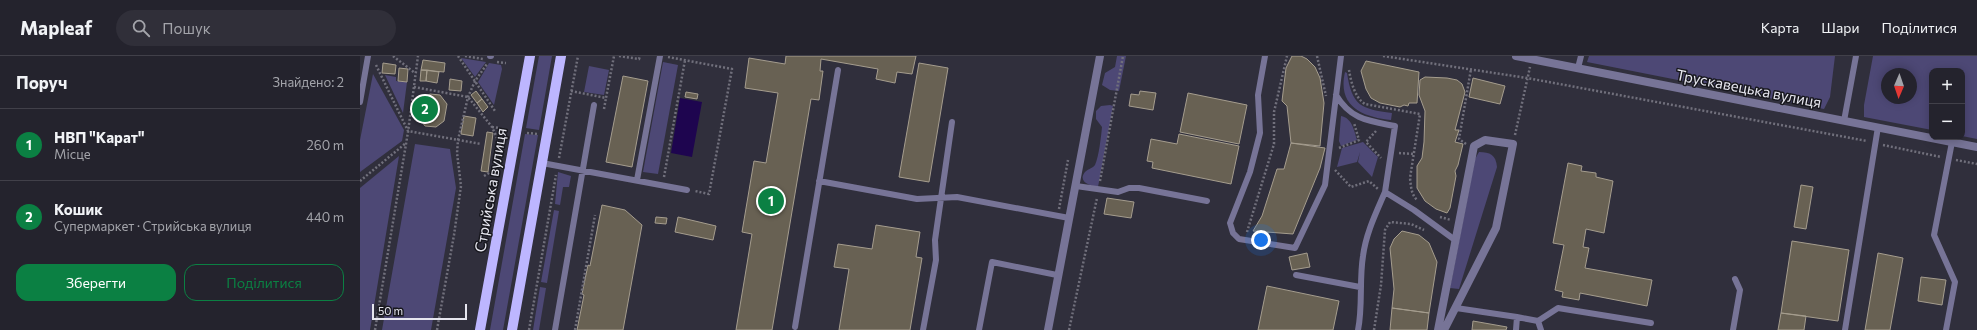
<!DOCTYPE html>
<html lang="uk">
<meta charset="utf-8">
<style>
:root{--surface:#24232d;--page:#302f39;--text:#f1f3f6;--muted:#a3a4aa;--line:#414049;--accent:#0b8043}
body{margin:0;font-family:Commissioner,sans-serif;background:var(--page);color:var(--text)}
.controls{position:absolute;right:12px;top:12px;display:grid;overflow:hidden;border-radius:8px;box-shadow:0 2px 10px #0003}
.controls button{width:36px;height:36px;display:grid;place-items:center;padding:0;border:0;border-bottom:1px solid var(--line);background:var(--surface);color:var(--text);font:20px sans-serif}
.compass{position:absolute;left:1521px;top:12px;width:36px;height:36px;border-radius:50%;background:var(--surface);box-shadow:0 2px 10px #0003;rotate:182deg}
.scale{position:absolute;left:12px;bottom:10px;width:95px;box-sizing:border-box;padding-left:4px;border:2px solid #e6e6ef;border-top:0;font-size:11px;line-height:14px;white-space:nowrap;color:#e6e6ef;-webkit-text-stroke:3px #18181e;paint-order:stroke}
.you{position:absolute;left:901px;top:184px;width:14px;height:14px;margin:-10px;border:3px solid #fff;border-radius:50%;background:#1a73e8;box-shadow:0 0 0 6px #1a73e833}
.badge{display:grid;place-items:center;width:26px;height:26px;border-radius:50%;background:var(--accent);color:#fff;font-size:13px;font-weight:700}
.pin{position:absolute;translate:-50% -50%;border:2px solid #fff;box-shadow:0 1px 4px #0006}
.list{margin:0;padding:0;list-style:none}
h2{display:flex;justify-content:space-between;align-items:center;height:52px;margin:0;padding:0 16px;font-size:17px}
h2 small{font-size:13px;font-weight:400;color:var(--muted)}
.list li{display:grid;grid-template-columns:26px 1fr auto;gap:12px;align-items:center;box-sizing:border-box;height:72px;padding:0 16px;border-top:1px solid var(--line)}
.list b{display:block;font-size:15px;white-space:nowrap}
.list p{margin:0;font-size:13px;white-space:nowrap;color:var(--muted)}
.list em{font-size:13px;font-style:normal;color:var(--muted)}
.actions{display:flex;gap:8px;padding:12px 16px}
.actions a{flex:1;padding:9px 0;border:1px solid var(--accent);border-radius:12px;text-align:center;font-size:14px;color:var(--accent)}
.actions .main{background:var(--accent);color:#fff}
.icon{flex:none;width:22px;height:22px;fill:none;stroke:currentColor;stroke-width:2;stroke-linecap:round;stroke-linejoin:round}
.map{position:relative;flex:none;width:1617px;height:274px;overflow:hidden}
header{display:flex;align-items:center;gap:24px;box-sizing:border-box;height:56px;padding:0 20px;background:var(--surface);border-bottom:1px solid var(--line)}
header strong{font-size:19px}
nav{display:flex;gap:22px;margin-inline-start:auto;font-size:14px}
.search{width:280px;height:36px;background:var(--page);display:flex;align-items:center;gap:10px;box-sizing:border-box;padding:0 14px;border-radius:22px;color:var(--muted);font-size:15px}
main{display:flex}
aside{flex:1;background:var(--surface)}
.map>svg:first-child{display:block}
</style>
<header>
<strong>Mapleaf</strong>
<div class="search"><svg class="icon" aria-label="search" viewBox="0 0 24 24"><circle cx="10" cy="10" r="6"/><path d="M15 15l6 6"/></svg>Пошук</div>
<nav><a>Карта</a><a>Шари</a><a>Поділитися</a></nav>
</header>
<main>
<aside>
<h2>Поруч<small>Знайдено: 2</small></h2>
<ul class="list">
<li><span class="badge">1</span><div><b>НВП &quot;Карат&quot;</b><p>Місце</p></div><em>260 m</em></li>
<li><span class="badge">2</span><div><b>Кошик</b><p>Супермаркет · Стрийська вулиця</p></div><em>440 m</em></li>
</ul>
<div class="actions"><a class="main">Зберегти</a><a>Поділитися</a></div>
</aside>
<div class="map">
<svg width="1617" height="274" viewBox="0 0 1617 274">
<rect width="100%" height="100%" fill="#302f3c"/>
<path fill="#4d4875" fill-rule="evenodd" d="M179,0H192L179,74L166,72Z
M757,0H766L759,35L750,34L742,29L745,17L755,11Z
M1229,0H1475L1470,41L1464,53L1227,6Z
M1513,0H1617V83L1602,80V15H1572V74L1504,61V49ZM1527,18H1551V42H1527Z
M101,2L126,6L115,21Z
M303,6L318,9L298,118L283,116Z
M129,7L141,9L142,13L134,49L118,26Z
M229,10L249,14L244,39L224,36Z
M985,16L987,17C992,50 1001,53 1032,57L1031,64C1003,61 977,51 985,16Z
M13,18L44,74L42,85L0,116V84Z
M25,19L36,21V25L47,26L43,57Z
M750,49L753,50L738,131C731,130 717,126 725,116C728,113 733,112 735,109C739,100 741,81 742,71L736,63V55L741,50Z
M981,60C992,62 994,74 997,84L981,90L979,85Z
M165,78L178,79L143,274H130Z
M1003,86L1018,101L1012,121L998,106L1000,96L997,106L977,111L982,92Z
M55,88L90,93L96,132L71,274H22Z
M1119,96C1130,96 1136,99 1137,111L1099,233L1090,232L1115,103Z
M39,100L10,274H0V132Z
M198,116L211,120L209,131H203L200,149L195,148Z
M194,154L199,155L187,227L181,226Z
M180,231L186,232L179,274H173Z"/>
<path fill="#1e054f" d="M320,42L342,46L332,101L311,97Z"/>
<path fill="#686153" stroke="#a59d8e" d="M426,0H556L552,18L537,16L535,27L516,23L518,13L461,3L460,15H463L459,44L451,43L412,274H376L392,178L382,176L394,105L406,107L418,37L385,32L389,2L425,8Z
M932,0H941L947,3L955,11L960,22L964,47L960,90L931,87L927,50L922,45L926,12Z
M63,4L85,7L84,16L61,14Z
M1006,5L1059,16L1057,47H1049L1048,50L1044,49L1040,51L1020,47L1011,42L1006,33L1001,15Z
M23,7L36,9L35,18L22,17Z
M559,7L588,12L569,126L539,121Z
M39,12L48,13L47,26L38,25Z
M61,14H67L66,25H60Z
M67,14L79,16L77,27L66,25Z
M263,20L288,25L272,111L246,106Z
M1065,21L1087,22L1097,24L1102,28L1105,36L1095,74H1099L1095,86L1103,88L1098,109L1095,115L1096,120L1090,152L1087,157L1076,153L1065,145L1057,132V110L1062,102L1064,86L1065,55L1059,39L1060,24Z
M1113,22L1145,30L1140,48L1109,41Z
M90,23L102,25L101,35L89,34Z
M116,35L122,43L117,47L111,39Z
M780,35L796,37L793,54L769,50L771,38L779,39Z
M326,36L338,38L337,43L325,41Z
M828,37L887,49L879,88L820,76Z
M70,38L80,39L87,48L84,65L76,71L65,70L59,62L61,44Z
M122,43L128,51L123,56L117,47Z
M104,60L116,62L113,80L101,78Z
M127,76L133,77L128,116L121,115Z
M819,78L879,90L871,128L792,112L793,106L787,105L791,83L817,88Z
M931,87L965,92L960,112L933,178L893,175L902,160L917,113H924Z
M1208,107L1222,110L1221,115L1236,117V121L1253,125L1244,177L1226,173L1223,191L1229,192L1225,212L1292,224L1287,250L1220,237L1219,244L1202,241L1203,236L1195,234L1204,189L1193,187Z
M1441,129L1453,131L1446,173L1434,171Z
M747,142L774,146L771,162L744,158Z
M242,149L265,154L282,169L263,274H217L224,239L222,238L228,209L230,210Z
M296,161L307,162L306,168L295,167Z
M318,161L356,170L353,184L315,176Z
M516,169L560,176L556,201L562,202L550,274H479L489,213L474,211L478,188L512,193Z
M1042,175L1059,179L1069,187L1077,206L1069,257L1032,252L1034,233L1030,192L1034,183Z
M1432,185L1489,194L1478,265L1421,257Z
M947,197L950,211L932,214L929,201Z
M1518,197L1543,202L1530,274H1505Z
M1561,221L1586,224L1582,249L1558,245Z
M907,230L979,245L973,274H898Z
M1032,252L1069,257L1067,274H1030Z
M1421,257L1446,260L1444,274H1418Z
M1113,265L1147,271L1146,274H1112Z"/>
<g fill="none" stroke-linecap="round" stroke-linejoin="round">
<path stroke="#71707c" stroke-width="2.5" stroke-dasharray="2 2" stroke-linecap="butt" d="M33,0L55,17
M98,0L135,55
M105,0L123,3
M259,0L279,3L280,0
M957,0L966,40
M1023,0L1167,22L1507,85
M308,1L372,13L349,138L335,135
M137,6L146,7
M16,9L48,75L121,88
M989,14C991,26 995,42 1005,48L1060,58L1050,122C1051,130 1051,138 1057,144
M54,31L108,41L132,71L137,82
M211,35L246,42L254,0
M244,53L246,42
M132,71L139,72
M1016,75L1006,86L1021,102
M167,77L178,78
M1155,79L1170,11
M1106,88L1099,83L1111,13
M1523,89L1581,101
M979,92L999,84L994,67
M1039,97L1053,98
M199,102L218,0
M1596,104L1617,108
M975,114L991,131L1009,125L1018,133
M124,120L131,116
M304,121L325,4
M0,125L46,87
M740,125L763,0
M699,153L708,104
M1080,161L1091,164
M887,176L914,88V56L927,0
M15,274L48,76L58,0
M77,274L94,179L101,130L97,97L98,84L108,41L115,25L127,8
M169,274L196,119
M215,274L235,159
M709,274L737,142
M1014,274L1021,229L1025,174L1030,166L1051,168L1064,174"/>
<path stroke="#777497" stroke-width="6" d="M130,0H131
M905,0L898,39L900,77L890,116L870,167L873,177L879,183L935,192L965,129L981,0
M1218,12L1221,0
M976,39C991,64 1009,65 1035,70L1025,136L1054,154L1095,184
M0,46L8,0
M1484,65L1496,0
M182,107L327,134
M277,124L300,0
M459,125L557,143L597,141L709,162
M716,130L758,136L769,132H779L847,145
M936,219L1000,231
M1096,252L1157,261
M1178,265L1181,274
M435,271L478,14
M195,274L234,49
M563,274L576,204L575,184L592,66
M619,274L632,206L697,219
M998,274C1003,250 999,225 1003,200C1006,177 1016,157 1025,136
M1156,274L1157,261L1178,265L1198,252L1291,267
M1373,274L1380,234L1375,223
M1485,274L1518,71
M1586,274L1595,226L1574,179L1592,86"/>
<path stroke="#777497" stroke-width="8" d="M688,274L740,0
M1078,274L1114,90L1125,84L1153,88L1136,172L1084,274"/>
<path stroke="#777497" stroke-width="8" d="M1156,0L1617,91"/>
<path stroke="#bdb6ff" stroke-width="10" d="M120,274L170,0
M152,274L201,0"/>
</g>
<g text-anchor="middle" dominant-baseline="central" stroke-width="3" stroke-linejoin="round" paint-order="stroke">
<g font-size="15" fill="#e6e6ef" stroke="#18181e">
<text transform="translate(1389 32) rotate(11)">Трускавецька вулиця</text>
<text transform="translate(130 134) rotate(-80)">Стрийська вулиця</text>
</g>
</g>
</svg>
<div class="controls">
<button>+</button>
<button>−</button>
</div>
<svg class="compass" viewBox="-18 -18 36 36"><path d="M0-13l5 13h-10z" fill="#e53935"/><path d="M0 13l5-13h-10z" fill="#a3a4aa"/></svg>
<div class="scale">50 m</div>
<div class="you"></div>
<div class="pin badge" style="left:411px;top:145px">1</div>
<div class="pin badge" style="left:65px;top:53px">2</div>
</div>
</main>
